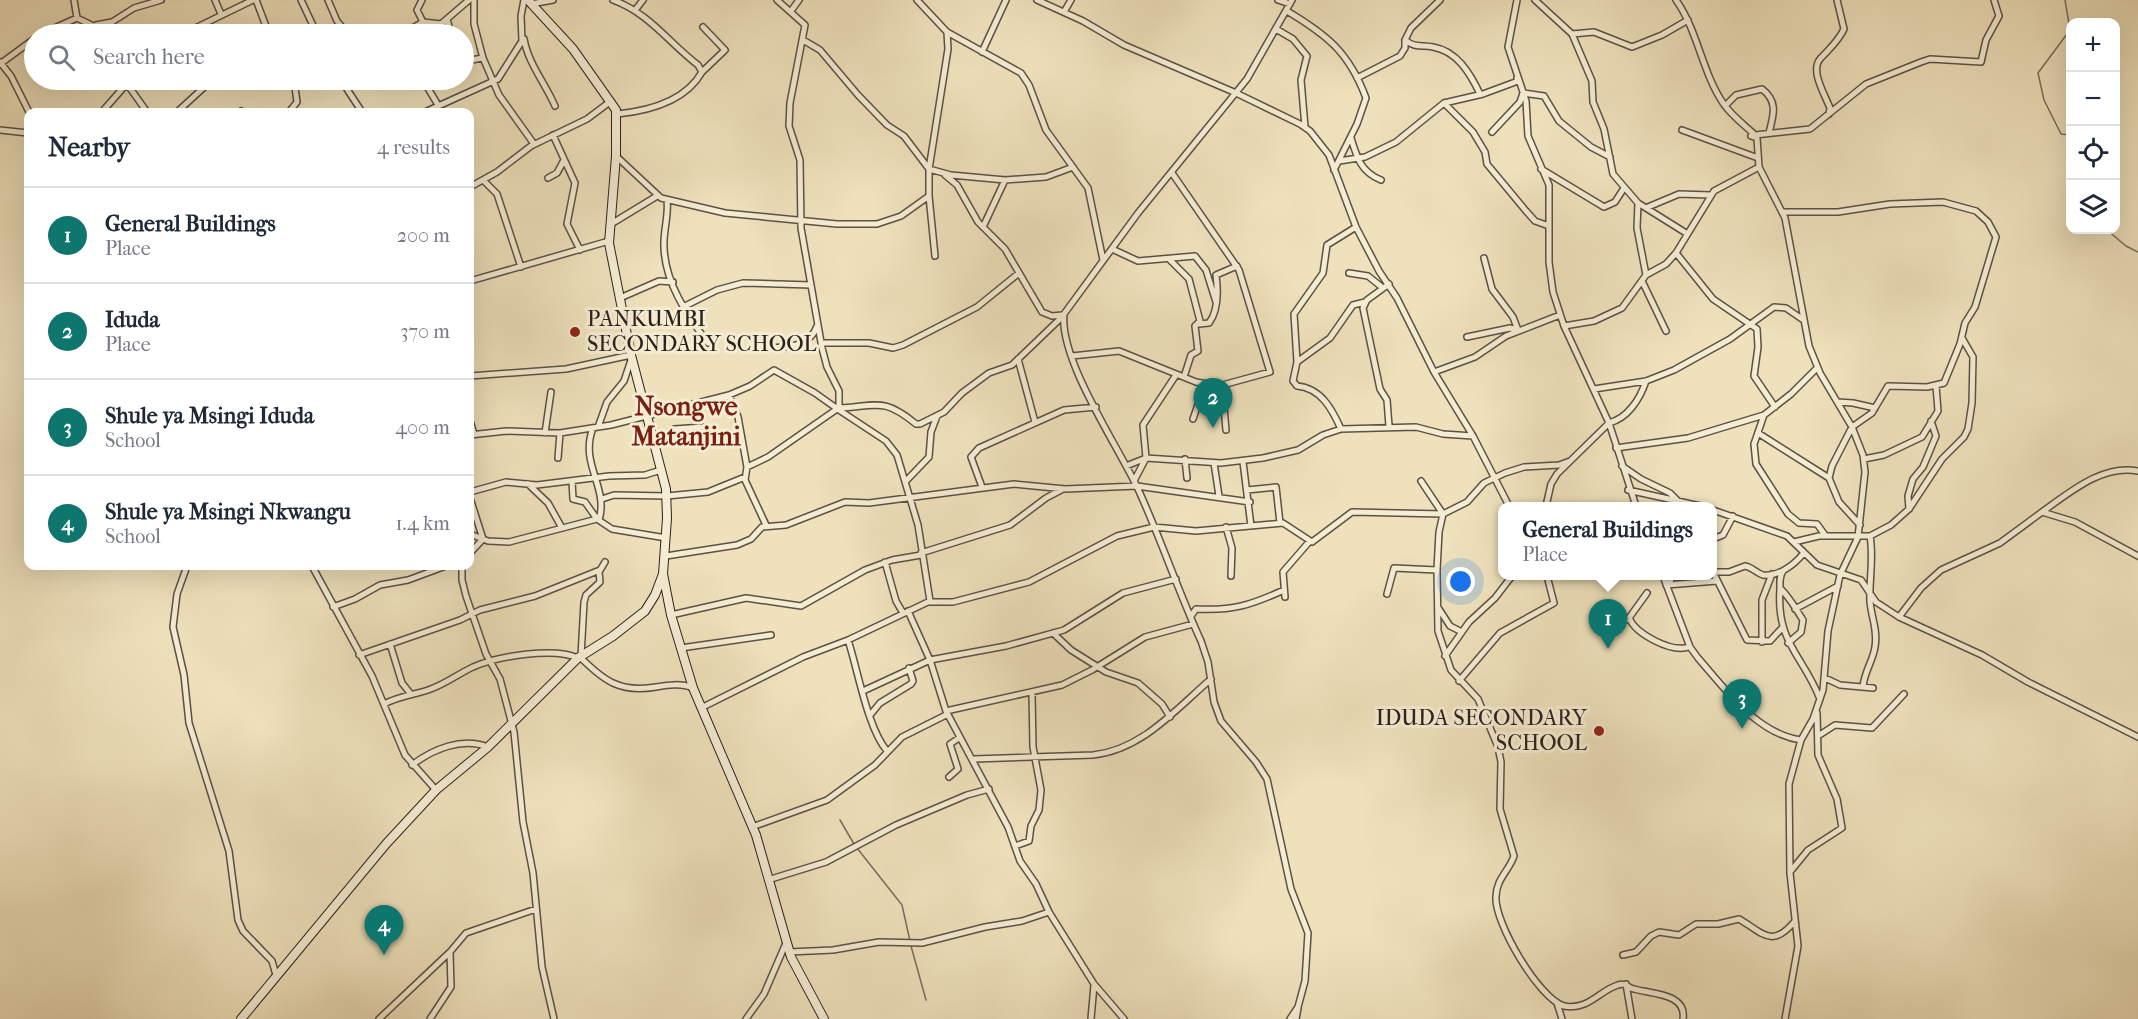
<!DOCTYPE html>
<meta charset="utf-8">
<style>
:root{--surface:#fff;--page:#f6f6f7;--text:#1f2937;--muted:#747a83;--line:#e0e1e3;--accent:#0f766e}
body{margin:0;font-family:"IM FELL French Canon",serif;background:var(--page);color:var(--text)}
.controls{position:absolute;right:18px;top:18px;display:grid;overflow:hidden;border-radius:12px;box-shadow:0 6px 24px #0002}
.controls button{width:54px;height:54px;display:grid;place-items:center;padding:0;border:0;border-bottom:2px solid var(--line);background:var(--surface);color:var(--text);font:30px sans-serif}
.you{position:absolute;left:1461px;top:582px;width:21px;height:21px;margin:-15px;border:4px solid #fff;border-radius:50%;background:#1a73e8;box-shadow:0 0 0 9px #1a73e833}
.badge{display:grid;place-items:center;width:39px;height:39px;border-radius:50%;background:var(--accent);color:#fff;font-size:20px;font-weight:700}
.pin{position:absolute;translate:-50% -50px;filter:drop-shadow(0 2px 3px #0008)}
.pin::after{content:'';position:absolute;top:32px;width:21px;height:18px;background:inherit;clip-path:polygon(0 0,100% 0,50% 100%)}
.popup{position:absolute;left:1498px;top:502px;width:219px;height:78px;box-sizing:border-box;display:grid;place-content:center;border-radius:12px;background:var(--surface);filter:drop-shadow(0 2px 4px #0005);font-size:20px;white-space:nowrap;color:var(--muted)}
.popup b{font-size:22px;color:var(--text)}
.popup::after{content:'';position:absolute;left:50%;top:100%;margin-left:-12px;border:12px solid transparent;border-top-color:var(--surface)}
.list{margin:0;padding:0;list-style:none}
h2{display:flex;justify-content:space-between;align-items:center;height:78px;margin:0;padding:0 24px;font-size:26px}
h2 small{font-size:20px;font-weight:400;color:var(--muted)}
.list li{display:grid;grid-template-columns:39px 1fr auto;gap:18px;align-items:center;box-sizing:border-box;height:96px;padding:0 24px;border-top:2px solid var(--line)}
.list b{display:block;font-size:22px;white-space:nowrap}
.list p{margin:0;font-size:20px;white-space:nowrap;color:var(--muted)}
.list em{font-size:20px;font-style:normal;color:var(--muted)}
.icon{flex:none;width:33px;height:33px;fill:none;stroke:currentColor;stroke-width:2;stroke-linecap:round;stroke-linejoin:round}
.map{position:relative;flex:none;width:2138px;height:1019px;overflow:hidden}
.search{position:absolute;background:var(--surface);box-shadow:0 6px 24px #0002;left:24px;top:24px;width:450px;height:66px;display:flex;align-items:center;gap:15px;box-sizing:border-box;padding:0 21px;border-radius:33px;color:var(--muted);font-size:22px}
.panel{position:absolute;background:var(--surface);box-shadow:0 6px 24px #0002;left:24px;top:108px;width:450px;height:462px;border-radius:12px}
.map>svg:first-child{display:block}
</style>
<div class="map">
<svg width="2138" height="1019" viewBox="0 0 2138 1019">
<rect width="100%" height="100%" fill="#eee1bc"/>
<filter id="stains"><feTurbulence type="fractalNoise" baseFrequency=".00333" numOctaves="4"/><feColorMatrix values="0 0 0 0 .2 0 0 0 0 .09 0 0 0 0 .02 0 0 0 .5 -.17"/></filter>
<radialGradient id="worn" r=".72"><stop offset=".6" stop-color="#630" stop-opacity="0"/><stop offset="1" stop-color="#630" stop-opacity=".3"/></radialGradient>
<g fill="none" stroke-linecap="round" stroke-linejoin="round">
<path stroke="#796d5b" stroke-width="1.5" d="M2065,0L2070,30L2038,73L2044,100L2061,134L2070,135
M2107,230L2126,246L2138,252
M840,820L854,844
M857,848L902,905L910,941
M911,946L926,1000"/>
<g stroke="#5c5143" stroke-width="8">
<path id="street" d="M74,0L77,18
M215,0L221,14
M256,0L269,34
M301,0L317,34
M328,0L337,21L348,34
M422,0L417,10L423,22
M474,0V24L483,58L499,95L534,144
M613,0C649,13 669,43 698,65L702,72C685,102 648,111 617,114
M917,0L947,32L1021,73L1029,85L1046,130L1088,188L1103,260
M1037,0L1083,21L1124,45L1236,93L1300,124L1310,131L1329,155L1356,227L1379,271L1397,298L1434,372L1473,436L1509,506
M1278,0L1290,4
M1517,0L1508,47L1526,101L1528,136L1549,185V262L1553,292L1564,326L1609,423L1636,506
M1535,0L1572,34L1594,32L1632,47L1662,35L1688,20
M1676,0C1698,31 1702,72 1723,103C1731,115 1743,124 1753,133L1751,136L1757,138L1759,167L1785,218L1809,346L1820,373L1852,427L1863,455L1865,472L1858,537L1840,575L1828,631L1823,690L1813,719L1801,740L1789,784L1790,873L1798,946L1785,1019
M531,4L553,0
M636,9L643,0
M791,11L799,0
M1287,11C1327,35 1349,52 1366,98L1357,124L1334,170
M1064,12L1071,0
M447,19L451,34
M96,25L112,22L134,8L161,0
M1276,29L1293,39L1307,56L1301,80L1305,127
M41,34L77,18L110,34
M183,34L253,0
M388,34L411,29L423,22L441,24L469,0
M435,34V28L438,25
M1572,34L1592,81L1593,102L1604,129L1613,174L1638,203L1686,233
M524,39C528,63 545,83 555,106
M803,40L820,50L858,95L887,125L904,136L929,169L951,175L1005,180L1046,177L1073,167
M1405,40C1415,48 1421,45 1433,47C1457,51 1470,73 1480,94
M982,52L1006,0
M464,56L471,60L483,58
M0,62L11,76L29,112
M0,64L34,39
M702,72L725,50L703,27
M1357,78L1400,56L1405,48V40L1411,28L1440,0
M341,80L362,112
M423,80L438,105
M127,84L147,112
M1444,103L1473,132L1485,152L1487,164L1526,211L1535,221L1549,226
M1725,106L1736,95L1762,89C1779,102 1773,116 1769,133
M102,112L130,80
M177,112L212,80
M240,112L241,111
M289,112L297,102L294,80
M425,112L498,79L522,41L521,16L524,0
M1829,114L1830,108C1825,95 1810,71 1820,59C1829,49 1838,42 1844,29L1837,0
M0,130L28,133
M1682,130L1758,158
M1492,132L1520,102L1523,93L1544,96L1559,121L1591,147L1610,157
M553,135L575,183L567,224L580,250
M1755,135L1810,129L1866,84L1921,62L1930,59L1981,62L1986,40L1999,16L1994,0
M1351,138C1357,158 1361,172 1381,180
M616,156L661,198L725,213L837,224H877L901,216L929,196
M1339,161L1365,157L1396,142L1444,103L1483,94L1518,81L1517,78
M1541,169L1604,207L1615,202L1624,188
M945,175L957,185L978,222L1005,249L1042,312L1052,316L1062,315
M548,178L557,173L564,160
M483,180L497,194L521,267
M470,187L497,172L531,146L587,119L611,101
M667,200C669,216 663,231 664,247C665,283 687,315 708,343
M1638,203L1637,228L1646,275
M1648,207L1679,194L1710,195
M1784,212H1838L1890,204L1943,202L1976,211L1988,222L1996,237L1975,307L1965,323L1960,344L1944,383L1927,387L1888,386L1872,413L1852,427L1832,466L1829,478
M611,224L657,196
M983,227L1005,180
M1112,249L1138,261L1195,256L1206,270L1216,302
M1676,253L1713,299L1757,329L1758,347L1754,376L1775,407
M935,256L929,196V169L948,49L947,32
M1484,258L1492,289L1513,317L1518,330
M1169,259L1189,279L1200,321L1195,326L1198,351L1191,355L1184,377
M1349,273L1368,276L1383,288
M470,281L609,241
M1643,283L1666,331
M1389,284L1367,300L1363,308L1380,389L1387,400L1389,426
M620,298L659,281L673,282
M683,307L717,290L743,283L811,285
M1199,324L1209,323C1219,310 1218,290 1216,275L1237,266
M1564,326L1594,321L1622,308L1646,275L1666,264L1676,253L1714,191L1759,167
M1467,337L1510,328L1518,330
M821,343H869L893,348L903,345L977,307L1019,273
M759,348C780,347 809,350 817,326
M1072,356L1119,351L1196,382L1219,386L1270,372L1239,270L1172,173
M1018,359L1035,422
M1297,362L1330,338L1353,305L1365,302
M1434,372L1475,357L1506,336L1560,315
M470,376L566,369L631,355
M1222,386L1226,430
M1594,389L1646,381L1674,370L1730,339L1774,307L1786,308L1802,319
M729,395L738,417L747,467L745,480L766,525
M1838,402L1853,403L1875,408
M839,408C877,406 883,397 916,424H920L944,412L962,393L989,373L1012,365L1063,316
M1764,415L1754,444L1756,464L1788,514L1799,523L1817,524L1825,535
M1193,419L1205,384
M470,421L474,434
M598,427L607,402L624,381L631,360
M593,428C579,464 609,487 599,520
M1341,429C1332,409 1321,388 1297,386L1293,381L1297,362L1294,314L1323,273L1327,245L1356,227
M545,433L551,392
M1758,433L1829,478L1839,502L1860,525
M470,435L506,431L560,433L611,425L729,395L750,386L774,370L815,393L839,410
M654,445L674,429L704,427
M1616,448L1688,438L1764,415L1791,394L1817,368
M558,458L560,433
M1185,459L1187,478
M1864,459L1884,455L1922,437L1938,411L1936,386
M1570,461L1559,465L1524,467L1505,473L1484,483L1467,502L1443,514L1439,532L1437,570L1438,631L1451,670L1478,699L1498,747L1501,762L1500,809L1514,856C1509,871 1496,879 1496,897C1494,922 1539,999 1564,1006C1588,1011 1600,990 1618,985C1626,982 1628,988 1634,989C1651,994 1687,993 1683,1019
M1243,462L1251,526
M1214,463L1219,496
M1126,466L1146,458L1221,463L1263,458L1298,450L1323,435L1341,429L1416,427L1443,434L1473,436
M1622,466L1641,479L1670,493L1678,501
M747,467L768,457L837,409
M572,481L573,499L585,502L597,519
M906,481L929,457L931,432L937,416
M1134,481L1146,458L1143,425L1176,375
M1421,481L1443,514
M528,484L548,503L562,528
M982,487L971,457L979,448L1064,410L1096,407
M1247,490L1276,487L1280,523
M1628,490L1700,506
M470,492L506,482L537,485L609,476L645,475L661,470
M470,498L483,539L470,553
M602,499L614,495L667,496L708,492L745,477
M1546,506L1551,484L1557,474L1609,423C1628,418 1640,399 1646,381
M1909,509L1908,496L1913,479L1923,467L1936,436L1931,421
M1713,510L1787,536L1817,565L1861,580L1876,602L1899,617L1982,655L2028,682L2138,737
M2042,512C2069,493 2102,464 2138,471
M1226,527L1232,548L1231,576
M470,534L488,541L509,542L597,519L612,529L666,538
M1713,539L1723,535L1733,516
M1794,542L1819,536H1870L1891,525L1909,509L1942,459L1964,437L1968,429L1972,403L1973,357L1962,338
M921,553L1010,525L1046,498L1063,489
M666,556L737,545L751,539L762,527L786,525L845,502L869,503L1014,484L1065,489L1137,486L1250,502
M885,562L896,601L903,613
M187,566L177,594L173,627L184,675L189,723L229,851L238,920L243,931L272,961L276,975
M312,566L372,676L405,755L436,790
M462,566V580L466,596L486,654L500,679L514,732L523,822L533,873L542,967L554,1019
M1783,571C1779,577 1780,582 1780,589C1776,643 1803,655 1820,699
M1713,572L1747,640L1770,641L1782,628
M1713,572H1729L1745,566C1752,567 1756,573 1763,575C1778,577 1794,565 1803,554
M1663,576L1690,647L1698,658C1726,690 1757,734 1801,740
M1666,585L1717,581
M1669,585L1672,576
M1780,588C1791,599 1795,608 1803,620L1801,632L1788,643
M1387,594L1394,568L1437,570
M1285,597L1283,572L1309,542
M930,602H953L1029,582L1117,536L1154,527L1196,531L1283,523L1312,542L1352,512L1443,514
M333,607L355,599L380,585L408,580L446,566
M1439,609L1450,626L1462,632
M1795,609L1838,586
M908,611L930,660L946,711L1008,827L1020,861L1036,884L1049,912L1094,984L1124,1019
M671,615L746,598L801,606L865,570L892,560L921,555
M1191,616L1196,609C1233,611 1251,605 1284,590
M1899,617L1921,588L1941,570L2000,543L2042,512L2075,522L2138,556
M1629,618C1636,634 1671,653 1689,647
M1609,626L1629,618L1647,593
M1053,633L1071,650L1106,672L1138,683L1162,704L1170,717
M848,640C858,670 867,727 887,751
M1762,642V600L1772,574
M390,644L402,683L410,693
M681,648L771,635
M359,655L460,620L480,610L535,596L600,570
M581,656L584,602L586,595L600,582L599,572L605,562
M1445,656L1469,622L1495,598L1512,576
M580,657C604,681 620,693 656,687C668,685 681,683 693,688
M1825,678L1840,685L1873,688
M1459,681L1500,633L1554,603L1547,576
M1863,687C1864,672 1873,661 1875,647C1878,629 1871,617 1870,601C1869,579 1874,558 1870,536
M863,691L930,660L1006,646L1064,630L1123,593L1176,579
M384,704C399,696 413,695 428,690C444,685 458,674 473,667C498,656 554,647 578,658
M701,708L803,657L848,640L930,601L918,525L897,455L886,441L839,410V391L827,367L822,348L801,228L800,160L789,126L790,103L805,25L777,0
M946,711L1062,685L1092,670L1145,637L1193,624
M871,714L880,703L911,684L913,681L909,668
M1818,736L1835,725L1872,728L1904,694
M974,759L1093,755C1142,750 1176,709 1211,679
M412,765C433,749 462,737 488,747
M949,777L958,769L950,744L959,738
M752,827L827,800L875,765L902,737L948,714
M1015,846L1029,841L1031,826L1039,810L1041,790L1033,747L1032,693
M1790,872L1808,850L1842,828L1837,799L1818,755L1817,713
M771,879L826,862L896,825L967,795L989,789
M789,952L833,950L879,942L922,943L985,927L1022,921L1049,912
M1623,955L1636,952L1651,936L1659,932L1679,935L1696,924H1718L1739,919C1763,933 1772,949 1795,921
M1626,984L1632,1019
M1557,1003L1562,1019
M379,1019L450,952
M430,1019L451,987L450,952L466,933L536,909
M746,1019L764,994L786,943
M1091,1019L1094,985
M1290,1019L1298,1007L1305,981L1308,933L1291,889L1267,779L1256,762L1221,721L1214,702L1208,662L1201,641C1178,591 1161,539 1138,489C1118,446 1059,360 1064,314L1138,213L1247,79L1292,0
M1296,1019L1298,1008"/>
</g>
<g stroke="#2c211b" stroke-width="10">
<path id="secondary" d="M663,574L671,615L693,688L756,835L791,957L824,1019
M241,1019L386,844L436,790L488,747L578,658L613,636L645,611L655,595L663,574L667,518L666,489L631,355L609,243L616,156V110L573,49L528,0"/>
</g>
<use href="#street" stroke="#f4ecd3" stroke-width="5"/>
<use href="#secondary" stroke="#f4ecd3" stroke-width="8"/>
</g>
<g fill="#8f2418" stroke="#f4ecd3" stroke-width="2">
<circle cx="575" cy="332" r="6"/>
<circle cx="1599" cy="731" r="6"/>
</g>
<g text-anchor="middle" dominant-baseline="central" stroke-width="6" stroke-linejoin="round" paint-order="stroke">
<g font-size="22" fill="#2c211b" stroke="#f4ecd3" text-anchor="start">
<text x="587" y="319">PANKUMBI<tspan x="587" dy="25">SECONDARY SCHOOL</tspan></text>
<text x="1587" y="718" text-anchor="end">IDUDA SECONDARY<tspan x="1587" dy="25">SCHOOL</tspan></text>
</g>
<g font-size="26" font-weight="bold" fill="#7a1f14" stroke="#f4ecd3">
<text x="686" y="406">Nsongwe<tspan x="686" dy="30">Matanjini</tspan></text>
</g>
</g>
<rect width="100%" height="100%" filter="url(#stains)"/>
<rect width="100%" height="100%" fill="url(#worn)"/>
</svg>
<div class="controls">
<button>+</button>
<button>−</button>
<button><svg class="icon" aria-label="locate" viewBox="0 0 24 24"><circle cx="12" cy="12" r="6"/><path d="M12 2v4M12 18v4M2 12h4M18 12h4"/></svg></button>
<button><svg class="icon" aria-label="layers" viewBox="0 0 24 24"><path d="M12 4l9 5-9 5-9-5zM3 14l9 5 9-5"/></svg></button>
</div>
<div class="you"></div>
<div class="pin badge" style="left:1608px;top:649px">1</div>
<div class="popup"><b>General Buildings</b>Place</div>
<div class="pin badge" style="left:1213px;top:428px">2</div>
<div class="pin badge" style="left:1742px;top:729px">3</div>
<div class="pin badge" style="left:384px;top:955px">4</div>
<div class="search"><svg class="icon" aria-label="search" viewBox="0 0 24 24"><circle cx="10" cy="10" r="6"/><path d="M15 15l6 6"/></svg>Search here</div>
<section class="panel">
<h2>Nearby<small>4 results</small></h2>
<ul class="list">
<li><span class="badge">1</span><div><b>General Buildings</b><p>Place</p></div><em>200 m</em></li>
<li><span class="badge">2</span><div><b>Iduda</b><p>Place</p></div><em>370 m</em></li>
<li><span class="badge">3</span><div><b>Shule ya Msingi Iduda</b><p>School</p></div><em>400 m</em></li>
<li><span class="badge">4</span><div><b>Shule ya Msingi Nkwangu</b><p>School</p></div><em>1.4 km</em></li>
</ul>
</section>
</div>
